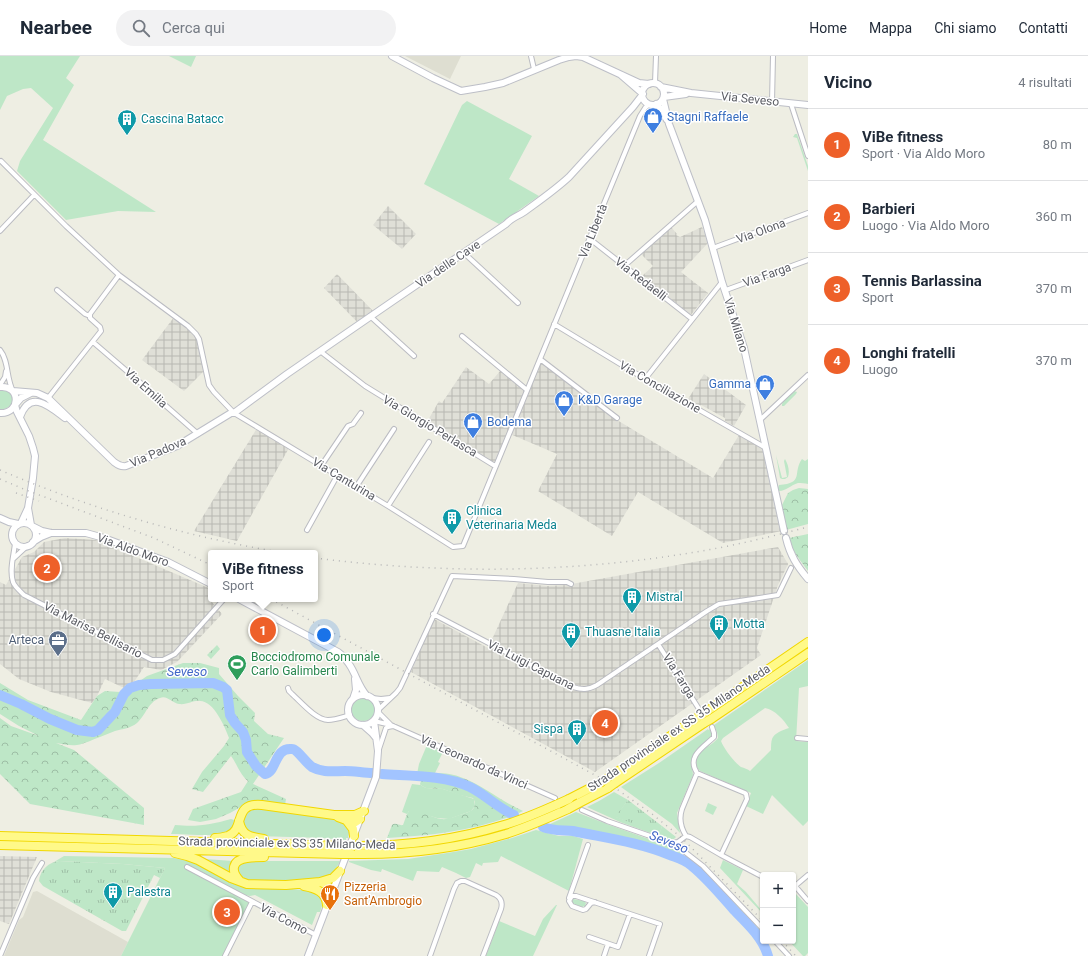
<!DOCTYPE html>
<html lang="it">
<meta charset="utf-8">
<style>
:root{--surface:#fff;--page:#f2f2f3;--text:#1f2937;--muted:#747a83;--line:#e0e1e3;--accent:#ee6029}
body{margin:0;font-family:Roboto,sans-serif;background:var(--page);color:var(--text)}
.controls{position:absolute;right:12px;bottom:12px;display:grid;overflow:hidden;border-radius:4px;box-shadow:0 1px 3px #0004}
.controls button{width:36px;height:36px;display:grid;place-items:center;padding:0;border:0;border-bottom:1px solid var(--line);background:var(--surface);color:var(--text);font:20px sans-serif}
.you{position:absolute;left:324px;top:579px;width:14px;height:14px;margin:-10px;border:3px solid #fff;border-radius:50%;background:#1a73e8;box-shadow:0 0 0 6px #1a73e833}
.badge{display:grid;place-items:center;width:26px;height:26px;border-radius:50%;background:var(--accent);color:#fff;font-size:13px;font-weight:700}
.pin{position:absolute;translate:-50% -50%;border:2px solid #fff;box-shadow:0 1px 4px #0006}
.popup{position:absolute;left:208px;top:494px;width:110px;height:52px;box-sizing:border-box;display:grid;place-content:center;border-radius:4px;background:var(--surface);filter:drop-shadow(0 1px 3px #0005);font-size:13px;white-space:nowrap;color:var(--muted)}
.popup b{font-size:15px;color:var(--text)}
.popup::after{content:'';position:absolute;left:50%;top:100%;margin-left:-8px;border:8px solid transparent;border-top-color:var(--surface)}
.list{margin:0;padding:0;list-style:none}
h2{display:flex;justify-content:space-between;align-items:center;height:52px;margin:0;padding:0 16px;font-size:17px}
h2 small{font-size:13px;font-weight:400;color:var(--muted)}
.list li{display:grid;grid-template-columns:26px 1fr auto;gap:12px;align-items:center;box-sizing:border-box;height:72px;padding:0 16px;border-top:1px solid var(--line)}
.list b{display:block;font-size:15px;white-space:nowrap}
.list p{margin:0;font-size:13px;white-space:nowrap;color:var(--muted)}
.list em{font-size:13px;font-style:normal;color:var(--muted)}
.icon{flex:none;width:22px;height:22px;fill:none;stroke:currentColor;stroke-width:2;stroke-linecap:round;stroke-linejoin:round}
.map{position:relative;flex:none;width:808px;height:900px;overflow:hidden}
header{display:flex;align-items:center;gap:24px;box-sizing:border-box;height:56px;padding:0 20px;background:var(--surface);border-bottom:1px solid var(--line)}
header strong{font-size:19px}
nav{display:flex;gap:22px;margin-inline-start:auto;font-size:14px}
.search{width:280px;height:36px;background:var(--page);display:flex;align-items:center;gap:10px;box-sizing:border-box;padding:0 14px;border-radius:22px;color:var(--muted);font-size:15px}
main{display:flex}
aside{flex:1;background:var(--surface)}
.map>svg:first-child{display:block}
</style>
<header>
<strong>Nearbee</strong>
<div class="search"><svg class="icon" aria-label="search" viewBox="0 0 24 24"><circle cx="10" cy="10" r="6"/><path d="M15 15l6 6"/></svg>Cerca qui</div>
<nav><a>Home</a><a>Mappa</a><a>Chi siamo</a><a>Contatti</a></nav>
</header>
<main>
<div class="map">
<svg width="808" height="900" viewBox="0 0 808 900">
<defs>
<pattern id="industrial-grid" width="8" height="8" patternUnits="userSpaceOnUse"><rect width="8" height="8" fill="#dfdfd7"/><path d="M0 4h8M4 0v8" fill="none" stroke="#b8b8b2"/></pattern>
<pattern id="forest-crowns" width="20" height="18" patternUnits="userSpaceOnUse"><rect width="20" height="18" fill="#bee7c7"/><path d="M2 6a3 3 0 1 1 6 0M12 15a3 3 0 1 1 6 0" fill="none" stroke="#9dbea5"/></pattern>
<pattern id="park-tufts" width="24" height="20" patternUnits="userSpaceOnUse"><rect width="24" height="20" fill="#bee7c7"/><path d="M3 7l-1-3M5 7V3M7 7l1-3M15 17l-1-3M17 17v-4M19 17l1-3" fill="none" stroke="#9dbea5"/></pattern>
</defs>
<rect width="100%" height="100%" fill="#eeeee3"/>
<path fill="url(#industrial-grid)" d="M388,150L416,178L402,193L373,169Z
M671,171L677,178L676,179L680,181L702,171L704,176H705L708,187L681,216L708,237L691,259L648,225V223L645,221L642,220L653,210L641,198Z
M337,218L376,258L360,269L324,232Z
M174,261L188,270L198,283L205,314L184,335L142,304Z
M540,304L617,364L713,422L739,379L764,393L782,475L723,487L638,436L612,480L538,435L557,398L510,378Z
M466,311L489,328L501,314L525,334L495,408L427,366L439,345L442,347Z
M704,318L746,349L734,370L725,365V362L701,349L699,350L688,343Z
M257,372L289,392L237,485L194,475Z
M65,482L96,484L211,533V543H214L212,546L222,558L177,606L161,614L144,611L134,626L124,632L105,623L97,640L92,647L51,636L19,623L0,608V526L6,529L22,501L34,496L44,486Z
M778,491L788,508L778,529L757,592L761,599L595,716L411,616L434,563L488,592L518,527L547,530L566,529Z
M0,800L37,801L9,868L0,865Z"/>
<path fill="#deded1" d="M405,0H461L450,23Z
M37,835L128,886L121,900H4L19,864L23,861L33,836Z"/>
<path fill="#bee7c7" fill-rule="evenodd" d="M0,0H80L66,22L74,29L43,84L156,156L118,155L66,164L17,115L20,105L53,52L31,32L23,33L7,40L0,54Z
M169,0H196L191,11Z
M467,45L532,80L509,123L539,140L499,168L424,128L462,49Z
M795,78H797L808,110V115L797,82L793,81Z
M0,333C17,333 16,354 0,353Z
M794,335L797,336L796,338L784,350H782V348L783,346Z
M776,399L782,422L787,421L784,405L785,403C788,408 790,415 788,421L785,423H782L780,422Z
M802,403L805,405L808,403V428C805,427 801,427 798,427C791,429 786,435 779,435L778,432L779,429C805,427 792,417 802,403Z
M808,604V630L799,632L796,685L808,686V765L803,770L772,739L763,758L746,750L751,737L700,715C697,712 696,710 696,706C698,693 711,691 718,682L717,676L714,670V669ZM765,652C775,654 783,663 789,672C783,674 774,677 772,683C771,686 771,691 771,694L750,715C748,713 744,712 741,711C734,706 724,693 721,685L723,682Z
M351 653a12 12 0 1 1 24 0a12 12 0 1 1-24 0Z
M708,673V674L710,673L712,680L709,683L698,693L694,700L692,709L693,719L677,757L680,777L672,768L621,731L659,707Z
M427,689L443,696L438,706L440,707L434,719L417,718L419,708Z
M412,728L420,729V728L422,730L426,732L443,733L464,740L471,742L474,743L475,750L471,755L449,763L437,762L413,755H409L407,758L402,756Z
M614,736L628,744L616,761L660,776L662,770L676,781L674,783H667L620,766L587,751L599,745Z
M708,747L717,751L713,759L705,755Z
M259,752L336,764C346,768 351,771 348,782H346V784L323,782L257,780L244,772C241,760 246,753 259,752Z
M576,756C598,765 621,773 643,781C654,785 675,789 682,798V800L660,792L640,786L609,778L570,770H556L548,769Z
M231,763L234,764C235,769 232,775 228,777C221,781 181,778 171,778L175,769C197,771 210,769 231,763Z
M536,774L559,780H573L583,783L569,835L501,800L498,806L483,807L482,810L476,807L470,821L466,822L456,817L442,811L439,816L417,815L413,825L382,813L381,816L371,814L349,806V805L408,803L447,797L471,793L512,782Z
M64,800L174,802L190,805L197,807L235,828L314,835L321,842L322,850L320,856H317L312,869L255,839L250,840L245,839L187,809L185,812L249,846L223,900H121L165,812L123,808L59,805L54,806Z
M205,803L233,805L232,819Z
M723,804L743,814L737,828L746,836L763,856V858L720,812Z
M249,805H340C337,811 335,816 329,820C318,826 263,826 249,825C246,824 242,822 238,820L237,809Z
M702,812L763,877V882Z
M795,837L808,851V897L805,900H803L789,885H793V838Z
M573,843L584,845L586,847L585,850L582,851L574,848L572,846Z
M556,849H557L533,900H486L499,865L535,880L543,863Z"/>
<path fill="url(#forest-crowns)" d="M799,432L808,433V468L786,474L782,449L788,437L793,434Z
M808,478V515C800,504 792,495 789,482Z
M183,607H200L219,612V618L238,640L255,657L254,665L268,678L284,682L253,728L286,743L285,749L246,748L230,757L216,763L200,766L188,764L193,753L241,736L248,725C240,719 237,708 231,700L203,736L192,733L202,716L224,690L229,682C225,671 214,645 200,645C193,644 188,649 179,648C172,647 167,639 160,642C148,646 146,659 137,667C131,672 123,673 115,675C110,677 105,679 100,681C93,683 85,688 77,689C70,690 63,688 56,687L74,694L144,752V769L30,748L0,718V662L11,670L39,680L19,670L0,658V627L28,644L81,664L97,640L105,635L120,636L137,627L147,620Z
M435,717C445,717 454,718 463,722C484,730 502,746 523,755L519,757C497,749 480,731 459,724C451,721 442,720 434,719Z
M425,724C445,726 464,729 481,740C491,747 499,754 509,761C470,775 428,780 387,782L392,769C396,766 399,770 403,769L407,758L409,755C420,753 430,761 441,763C449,764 455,760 463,758C470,755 475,755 475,746L473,742L459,739L443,733L426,732L422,730L420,728L421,725Z"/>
<path fill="url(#park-tufts)" d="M217,589L220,593L211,603L207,599Z
M628,744L662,770L660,777L615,761Z
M59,805L123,808L165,812L160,822L154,819L126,875H122L43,830L39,825C40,814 49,806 59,805Z"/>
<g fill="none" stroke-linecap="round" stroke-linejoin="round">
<path stroke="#a2c4ff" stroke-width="10" d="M0,639L21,648L50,663L77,674L93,676L98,674L111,660L115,656L124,638L130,632L139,629L151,628L213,627L223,631L227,634L230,659L235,667L243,676L246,684L247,696L256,710L265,718C277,716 274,691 292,693C297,693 306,707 312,711C323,717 333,715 345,715C355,715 364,717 373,717
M382,718C410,720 444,719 470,731C486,739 498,752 514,759
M543,771C552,775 563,774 573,775C606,782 638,786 670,799C678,802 686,804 692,810C707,822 721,839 734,854C747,867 763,882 768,900"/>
<g stroke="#bbbcc2" stroke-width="6">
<path id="street" d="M531,0L534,13
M655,27L656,0
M772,46L773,0
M791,48L808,100
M1,105L66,170L119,219L188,270L196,278L199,283L209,329L214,336L234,357L388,450L453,491L463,490L640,60L645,52L649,48
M0,175L34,139
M590,183L692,263
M713,192L808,157
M464,197L518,247
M624,210L698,145
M57,234L85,258L90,260
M726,234L808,204
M370,260L414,300
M554,268L645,323L766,392
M462,280L527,334
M93,286L150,335L157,342L198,378
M0,294C9,305 6,322 13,335
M320,295L365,330L495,410
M540,303L617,362
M645,323L722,226
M0,329L5,321L6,315
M48,342L101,275L100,271L90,262V258L119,219
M760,364L808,319
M321,410L348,370L353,368L361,357
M356,431L394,373
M388,450L429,386
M307,474L337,420
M15,487C14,499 9,513 13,526C15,531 20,535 24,539L152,604H163L175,598L224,543
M13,503L28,489
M433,558L573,631C582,634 588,634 597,629L707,555L719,548L733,546L778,539L791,512
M658,588L699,653
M288,632L289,635L292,638C301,646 316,664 328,664C335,664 343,661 350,659
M372,642L381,643L390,642
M378,654L396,637L400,632L452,520L514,523L548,526H567L571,528
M378,656L390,668
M374,665L391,669L555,742
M797,682L808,683
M379,693L386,672L388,671L393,670
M697,717C686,700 704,691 714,681V677L712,671
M582,754L607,765L676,789L703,810L763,873
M686,780C681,772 679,762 682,753L697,717L745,737L746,738L747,743L721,799
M672,787L678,786L686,780L690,781L721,799L763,821
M187,811L316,879
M795,830L808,845
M795,830L808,819
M569,842L588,789
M595,846L591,847L586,853L583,854L572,850L569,845L572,840H576L660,868L649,900
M589,881L618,891L630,858
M775,885L789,900
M0,900L33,822L42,807
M225,900L252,846
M430,900L454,833L457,827L461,825H465L496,839C501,842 503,846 501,853L483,900
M604,900L608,888"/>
</g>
<g stroke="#bdbfc7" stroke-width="8">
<path id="secondary" d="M392,0L433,22L461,35L485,31L503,27L559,4L569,1L576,0
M576,0L583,1L639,27L649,28
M642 38a11 11 0 1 1 22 0a11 11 0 1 1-22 0Z
M661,31L691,37L808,49
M664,41L686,38
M663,43L669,68L705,164L722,226L744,292L784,475
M656,48L660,53L667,64
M0,331C21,329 21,358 0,357
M13,335L37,337L48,342L114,406C118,409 121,411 126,410L177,390L231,357H234L287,318L393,245L506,168C511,162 518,160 524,156C539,145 555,134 569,121L633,51L643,38L621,19
M20,361C30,333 49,350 65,362
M28,452L31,469
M0,462L9,466L18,468
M21,467L28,452L33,422L35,400L33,392L29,380L17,356L15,349L21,342L31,337
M12 479a12 12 0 1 1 24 0a12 12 0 1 1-24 0Z
M32,470L42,475L51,477H86L104,482L168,506L211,528
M786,482C790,499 797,510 808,523
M33,486L41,481L51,477
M239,543L338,596C342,599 346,603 349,608C356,618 358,630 367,640
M348 654a15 15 0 1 1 30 0a15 15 0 1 1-30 0Z
M353,643L356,634L355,623
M363,669L372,677L376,682
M308,900L376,721L378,695L374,665"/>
</g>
<g stroke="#f1d700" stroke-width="10">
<path id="highway" d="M706,656L808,586
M711,663L808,597
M607,723L700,660
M615,727L704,667
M569,743L600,727
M579,747L608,732
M338,761L354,767L360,763
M239,765C242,780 250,781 264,783
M347,765L353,773L354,780
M0,780L344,790
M215,782C220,782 224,781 228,780C246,773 232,746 262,749L334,759H355L364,755
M0,789L341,798
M355,790C405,790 455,784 504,769C522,764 540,756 558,748
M175,797L187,800L198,804L231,822L247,828L286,829L320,826L333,822L340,815
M352,798C404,799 456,793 506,778C527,771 548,762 568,753
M240,825C230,815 232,804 247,802C253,801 258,801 264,801
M320,826C327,828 331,831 332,838
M304,830C316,832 326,836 327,849"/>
</g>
<use href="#street" stroke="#fff" stroke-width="4"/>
<use href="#secondary" stroke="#fff" stroke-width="6"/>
<use href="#highway" stroke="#fff989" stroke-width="8"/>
<path stroke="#b6b6b7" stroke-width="1.5" stroke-dasharray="1 5" stroke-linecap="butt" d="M0,414C91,453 187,481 285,497
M0,423L26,434L154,482L211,509
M16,437L39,445
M315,502C448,519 582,517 713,493C745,487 777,479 808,471
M271,543L604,724L652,758L682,782L763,865
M782,885L796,900"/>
<g stroke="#f1d700" stroke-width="10" stroke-linecap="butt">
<path id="highway-bridge" d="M700,660L706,656
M704,667L711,663
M600,727L607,723
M608,732L615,727
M558,748L569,743
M568,753L579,747
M344,790H355
M341,798H352"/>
</g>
<use href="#highway-bridge" stroke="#fff989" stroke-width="8"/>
</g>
<defs>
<g id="shop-pin" transform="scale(1)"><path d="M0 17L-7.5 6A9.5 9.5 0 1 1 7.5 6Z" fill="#3f7fe0" stroke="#fff"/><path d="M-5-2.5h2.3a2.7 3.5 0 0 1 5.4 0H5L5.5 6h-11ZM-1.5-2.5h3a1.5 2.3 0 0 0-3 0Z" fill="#fff"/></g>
<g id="building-pin" transform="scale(1)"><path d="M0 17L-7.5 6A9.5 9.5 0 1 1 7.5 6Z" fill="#0f9aa8" stroke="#fff"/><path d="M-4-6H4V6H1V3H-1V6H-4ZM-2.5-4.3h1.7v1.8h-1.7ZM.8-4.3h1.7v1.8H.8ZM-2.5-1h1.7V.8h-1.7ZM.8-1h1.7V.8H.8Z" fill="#fff"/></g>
<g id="office-pin" transform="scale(1)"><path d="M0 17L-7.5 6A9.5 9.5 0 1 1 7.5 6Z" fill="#5c6f8a" stroke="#fff"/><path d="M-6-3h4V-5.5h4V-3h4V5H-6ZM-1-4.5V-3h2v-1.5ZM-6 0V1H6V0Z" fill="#fff"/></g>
<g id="stadium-pin" transform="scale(1)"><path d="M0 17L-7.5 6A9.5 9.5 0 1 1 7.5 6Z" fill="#2e9e5b" stroke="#fff"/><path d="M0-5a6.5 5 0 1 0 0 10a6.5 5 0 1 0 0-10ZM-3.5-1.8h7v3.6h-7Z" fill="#fff"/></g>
<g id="restaurant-pin" transform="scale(1)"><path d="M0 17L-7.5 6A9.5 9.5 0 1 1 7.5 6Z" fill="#e8710a" stroke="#fff"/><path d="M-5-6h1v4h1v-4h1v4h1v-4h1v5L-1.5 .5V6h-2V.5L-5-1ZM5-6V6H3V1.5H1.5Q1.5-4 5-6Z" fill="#fff"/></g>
</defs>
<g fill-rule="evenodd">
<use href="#shop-pin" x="653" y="61"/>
<use href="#building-pin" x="127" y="63"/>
<use href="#shop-pin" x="765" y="328"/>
<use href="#shop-pin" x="564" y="344"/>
<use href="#shop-pin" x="473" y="366"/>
<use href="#building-pin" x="452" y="462"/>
<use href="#building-pin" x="632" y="541"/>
<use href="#building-pin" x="719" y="568"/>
<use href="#building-pin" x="571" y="576"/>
<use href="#office-pin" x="58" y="584"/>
<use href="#stadium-pin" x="237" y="608"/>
<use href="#building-pin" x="577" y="673"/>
<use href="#building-pin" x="113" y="836"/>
<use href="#restaurant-pin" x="330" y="838"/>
</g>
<g text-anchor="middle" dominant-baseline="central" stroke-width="3" stroke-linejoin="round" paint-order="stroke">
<g font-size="12" fill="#5b5d64" stroke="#fff">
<text transform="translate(750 43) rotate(6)">Via Seveso</text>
<text transform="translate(593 175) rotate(-68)">Via Libertà</text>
<text transform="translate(761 175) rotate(-20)">Via Olona</text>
<text transform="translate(448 208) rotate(-34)">Via delle Cave</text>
<text transform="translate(767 219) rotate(-20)">Via Farga</text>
<text transform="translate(641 223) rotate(38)">Via Redaelli</text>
<text transform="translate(736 269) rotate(73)">Via Milano</text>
<text transform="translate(660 331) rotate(30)">Via Conciliazione</text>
<text transform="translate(146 332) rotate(42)">Via Emilia</text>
<text transform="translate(430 370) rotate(31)">Via Giorgio Perlasca</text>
<text transform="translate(158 396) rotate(-23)">Via Padova</text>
<text transform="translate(344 423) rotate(31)">Via Canturina</text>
<text transform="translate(133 494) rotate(20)">Via Aldo Moro</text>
<text transform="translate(93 574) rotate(27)">Via Marisa Bellisario</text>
<text transform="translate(531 609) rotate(27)">Via Luigi Capuana</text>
<text transform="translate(679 620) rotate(58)">Via Farga</text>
<text transform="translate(679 672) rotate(-34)">Strada provinciale ex SS 35 Milano-Meda</text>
<text transform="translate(474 706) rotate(24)">Via Leonardo da Vinci</text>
<text transform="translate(287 787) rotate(1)">Strada provinciale ex SS 35 Milano-Meda</text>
<text transform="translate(284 863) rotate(28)">Via Como</text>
</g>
<g font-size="12" fill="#366cbe" stroke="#fff" text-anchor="start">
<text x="667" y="61">Stagni Raffaele</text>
<text x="751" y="328" text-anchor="end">Gamma</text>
<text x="578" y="344">K&amp;D Garage</text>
<text x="487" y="366">Bodema</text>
</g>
<g font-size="12" fill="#0d838f" stroke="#fff" text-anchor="start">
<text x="141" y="63">Cascina Batacc</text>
<text x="466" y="455">Clinica<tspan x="466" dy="14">Veterinaria Meda</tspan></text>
<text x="646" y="541">Mistral</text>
<text x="733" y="568">Motta</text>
<text x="585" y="576">Thuasne Italia</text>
<text x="563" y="673" text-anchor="end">Sispa</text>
<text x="127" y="836">Palestra</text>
</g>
<g font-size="12" fill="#4e5e75" stroke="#fff" text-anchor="end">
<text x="44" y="584">Arteca</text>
</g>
<g font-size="12" fill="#27864d" stroke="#fff" text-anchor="start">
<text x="251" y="601">Bocciodromo Comunale<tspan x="251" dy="14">Carlo Galimberti</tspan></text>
</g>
<g font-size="12" fill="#c56008" stroke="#fff" text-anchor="start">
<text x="344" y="831">Pizzeria<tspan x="344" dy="14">Sant'Ambrogio</tspan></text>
</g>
<g font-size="13" font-style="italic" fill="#4167c7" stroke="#fff">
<text x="187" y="615">Seveso</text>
<text transform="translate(669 786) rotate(22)">Seveso</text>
</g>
</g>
</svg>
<div class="controls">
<button>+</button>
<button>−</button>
</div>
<div class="you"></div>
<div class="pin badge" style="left:263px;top:574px">1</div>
<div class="popup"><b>ViBe fitness</b>Sport</div>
<div class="pin badge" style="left:47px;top:512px">2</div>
<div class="pin badge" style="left:227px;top:856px">3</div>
<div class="pin badge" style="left:605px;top:667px">4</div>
</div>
<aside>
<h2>Vicino<small>4 risultati</small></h2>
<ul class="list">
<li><span class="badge">1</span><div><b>ViBe fitness</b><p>Sport · Via Aldo Moro</p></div><em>80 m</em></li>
<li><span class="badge">2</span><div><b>Barbieri</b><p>Luogo · Via Aldo Moro</p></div><em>360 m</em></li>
<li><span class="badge">3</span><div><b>Tennis Barlassina</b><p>Sport</p></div><em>370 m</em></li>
<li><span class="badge">4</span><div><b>Longhi fratelli</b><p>Luogo</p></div><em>370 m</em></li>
</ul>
</aside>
</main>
